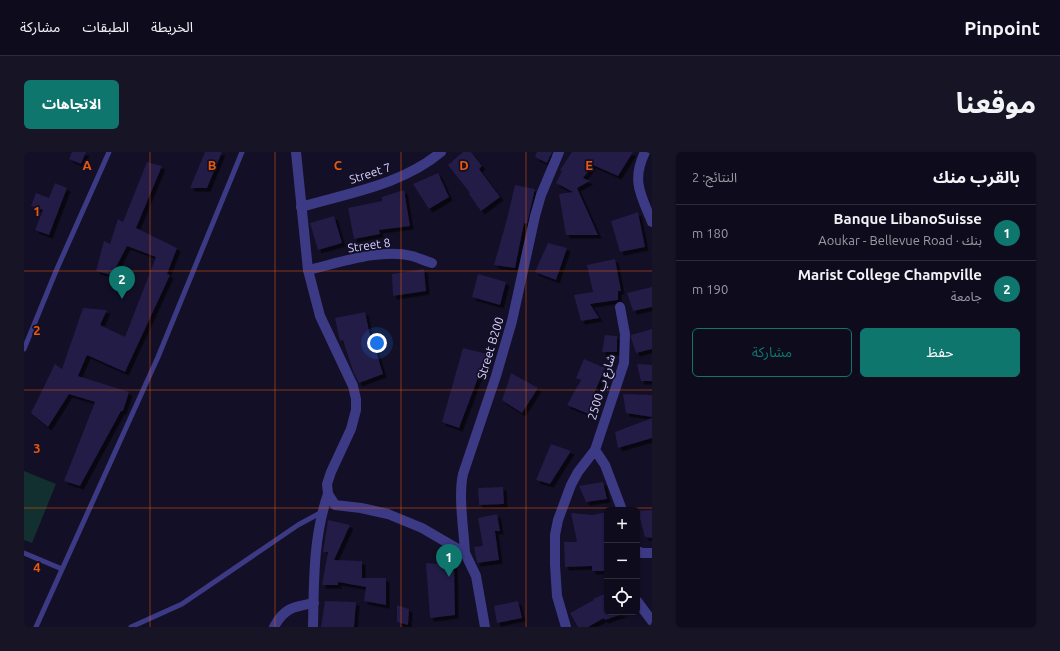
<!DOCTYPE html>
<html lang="ar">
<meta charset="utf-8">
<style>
:root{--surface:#0e0b1c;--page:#171425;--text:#f1f3f6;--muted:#9b9ba3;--line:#2e2b3b;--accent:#0f766e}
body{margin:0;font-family:Ubuntu,"Noto Sans Arabic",sans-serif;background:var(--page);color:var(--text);direction:rtl}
.controls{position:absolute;right:12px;bottom:12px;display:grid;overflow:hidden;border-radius:6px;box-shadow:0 1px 3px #0004}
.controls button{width:36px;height:36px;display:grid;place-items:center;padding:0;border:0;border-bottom:1px solid var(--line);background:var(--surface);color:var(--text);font:20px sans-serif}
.you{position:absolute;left:353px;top:191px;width:14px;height:14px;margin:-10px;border:3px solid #fff;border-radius:50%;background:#1a73e8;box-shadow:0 0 0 6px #1a73e833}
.badge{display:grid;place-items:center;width:26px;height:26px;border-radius:50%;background:var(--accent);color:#fff;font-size:13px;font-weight:700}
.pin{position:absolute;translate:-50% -33px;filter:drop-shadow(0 1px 2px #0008)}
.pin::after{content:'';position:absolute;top:21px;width:14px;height:12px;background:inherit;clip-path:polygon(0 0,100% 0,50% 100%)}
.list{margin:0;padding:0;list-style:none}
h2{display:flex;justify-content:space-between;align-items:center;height:52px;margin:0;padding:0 16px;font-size:17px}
h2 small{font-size:13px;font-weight:400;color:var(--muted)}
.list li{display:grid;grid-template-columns:26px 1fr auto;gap:12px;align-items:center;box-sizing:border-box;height:56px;padding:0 16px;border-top:1px solid var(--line)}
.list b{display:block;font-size:15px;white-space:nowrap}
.list p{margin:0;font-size:13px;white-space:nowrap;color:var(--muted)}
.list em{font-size:13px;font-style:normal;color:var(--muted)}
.actions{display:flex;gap:8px;padding:12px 16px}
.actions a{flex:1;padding:9px 0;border:1px solid var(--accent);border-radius:6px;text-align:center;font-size:14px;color:var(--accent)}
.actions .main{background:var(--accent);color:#fff}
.icon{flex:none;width:22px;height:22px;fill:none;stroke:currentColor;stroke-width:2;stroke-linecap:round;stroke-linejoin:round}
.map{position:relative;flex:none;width:628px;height:475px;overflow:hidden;direction:ltr;border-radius:6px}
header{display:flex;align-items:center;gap:24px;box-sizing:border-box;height:56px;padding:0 20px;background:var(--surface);border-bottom:1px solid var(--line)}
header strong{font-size:19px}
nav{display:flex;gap:22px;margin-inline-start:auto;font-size:14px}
.intro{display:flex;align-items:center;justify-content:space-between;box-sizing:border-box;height:96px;padding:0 24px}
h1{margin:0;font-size:28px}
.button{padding:10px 18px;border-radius:6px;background:var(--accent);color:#fff;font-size:14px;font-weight:700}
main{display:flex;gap:24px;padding:0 24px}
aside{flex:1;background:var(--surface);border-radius:6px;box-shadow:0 1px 3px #0004}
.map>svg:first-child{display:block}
</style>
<header>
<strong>Pinpoint</strong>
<nav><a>الخريطة</a><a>الطبقات</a><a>مشاركة</a></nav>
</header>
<div class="intro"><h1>موقعنا</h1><a class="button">الاتجاهات</a></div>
<main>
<aside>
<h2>بالقرب منك<small>النتائج: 2</small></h2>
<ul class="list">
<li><span class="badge">1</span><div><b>Banque LibanoSuisse</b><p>بنك · Aoukar - Bellevue Road</p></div><em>180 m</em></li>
<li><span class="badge">2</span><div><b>Marist College Champville</b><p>جامعة</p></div><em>190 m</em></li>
</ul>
<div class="actions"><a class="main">حفظ</a><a>مشاركة</a></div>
</aside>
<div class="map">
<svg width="628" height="475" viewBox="0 0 628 475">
<defs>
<filter id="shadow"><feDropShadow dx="3.5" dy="3.5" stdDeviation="0" flood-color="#0009"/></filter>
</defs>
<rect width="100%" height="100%" fill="#130f26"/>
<path fill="#12302f" d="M0,319L32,332L8,391L0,388Z"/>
<path fill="#241b47" filter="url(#shadow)" d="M48,0H62L57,12L45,7Z
M181,0H198L183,36H166Z
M439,0H447L458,14L455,17L476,45L457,59L445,42L446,41L424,13Z
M513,0H528L523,11L511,5Z
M548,0H609L594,24L569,13L559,26L566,29L553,36L574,83H542L535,42L549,40L532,31L538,19L536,18Z
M123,10L138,14L112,76L153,96L143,122L146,123L101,220L63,203L54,224L105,240L99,259H97L56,334L40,329L71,250L45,242L24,275L7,261L31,212L38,217L59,156L83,158L76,173L101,185L132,105L103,94L88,123L72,119L80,89L86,92L94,67L99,70Z
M414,21L425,45L405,57L389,32Z
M31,31L43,36L25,83L11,78L19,58L7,54L12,41L25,46Z
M491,33L511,37L503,72L500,71L491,116L470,113L483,67Z
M380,38L386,74L355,78L356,82L330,87L324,56L358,49V45Z
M614,60L621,95L596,100L587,69Z
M310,64L318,91L294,98L286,71Z
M524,91L543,96L532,128L511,120Z
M591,107L597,139H594V148L566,152L575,166L557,169L550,143L569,140L563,113Z
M400,117L402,139L369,144L368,122Z
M454,122L482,130L476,153L448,145Z
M628,135V155L609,159L603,141Z
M341,160L348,193L350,192L359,222L335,231L329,219L319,188L316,189L311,166Z
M628,177V197L612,201L607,186V183Z
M581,183L593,184V200H578Z
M439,196L463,202L435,276L418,270Z
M560,207L581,216L569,244L571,245L567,263L543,253L557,228L552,226Z
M613,212L628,213V229H617Z
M487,221L514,236L498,261L478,248Z
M599,242L628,243V265L602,261Z
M628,266V286L594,296L591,280Z
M527,292L547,299L526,332L512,328Z
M579,330L583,347L562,350L555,334Z
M479,335L480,352L455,353L454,336Z
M628,358V386L621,385L614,359Z
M583,360V419H568V414L541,415L540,390H553L547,361L568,363Z
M473,362L476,379H471L475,408L453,411L450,395L459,394L454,366Z
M304,368L326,373L310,408L338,409V426H362V453L340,449L342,435L314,430V433H298L304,400H299Z
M402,411L430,413L431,463L406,466Z
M583,441V460L601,461L581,468L580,466L564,475H554L546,461L570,448L569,447Z
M301,449L332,450L330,475H297Z
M494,449L498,466L473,471L470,454Z
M373,453L385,457L384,473L373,470Z"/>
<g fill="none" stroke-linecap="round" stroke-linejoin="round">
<path stroke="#3d3a85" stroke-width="5" d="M0,197L32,119L85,0
M0,401L38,417
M12,475L134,205L218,0
M107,475L158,452L274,373L298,360"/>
<path stroke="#3d3a85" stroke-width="10" d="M621,0C607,29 617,43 628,70
M277,55C324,41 378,33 417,0
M284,118C315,111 357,96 388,104C395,106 401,109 408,111
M571,298L600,211L601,182L596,155
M613,399L618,401H628
M441,401C440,378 434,345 439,322L472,224L488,169L511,64L517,43L535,0
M613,449L628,469
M250,475C260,456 269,455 290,451
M289,475C290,430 289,385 304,342
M542,475L533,444L531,413V383L534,368L547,333L554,320L571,298L581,313L598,358"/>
<path stroke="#3d3a85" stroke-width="10" d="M272,0L284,118L296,164L329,234L332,247V258L327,277L307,320L303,332L304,342L311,353L337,356L364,362L398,376L441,401L452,424L461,475"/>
</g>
<path fill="none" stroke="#e8590c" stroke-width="1" stroke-opacity="0.55" d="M126,0V475M251,0V475M377,0V475M502,0V475M0,119H628M0,238H628M0,356H628"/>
<g text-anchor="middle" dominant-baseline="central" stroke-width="3.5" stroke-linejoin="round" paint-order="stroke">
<g font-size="12" fill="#d9d4ff" stroke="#130f26">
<text transform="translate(346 21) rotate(-18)">Street 7</text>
<text transform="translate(345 93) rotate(-8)">Street 8</text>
<text transform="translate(466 196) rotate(-73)">Street B200</text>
<text transform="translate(577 235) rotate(-73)">شارع ب 2500</text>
</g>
</g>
<g font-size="13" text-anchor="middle" font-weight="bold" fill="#e8590c" stroke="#130f26" stroke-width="3.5" stroke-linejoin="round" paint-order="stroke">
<text x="63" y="18">A</text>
<text x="188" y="18">B</text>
<text x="314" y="18">C</text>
<text x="440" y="18">D</text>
<text x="565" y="18">E</text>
<text x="13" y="64">1</text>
<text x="13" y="183">2</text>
<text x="13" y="301">3</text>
<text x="13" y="420">4</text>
</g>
</svg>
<div class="controls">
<button>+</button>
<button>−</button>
<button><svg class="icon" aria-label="locate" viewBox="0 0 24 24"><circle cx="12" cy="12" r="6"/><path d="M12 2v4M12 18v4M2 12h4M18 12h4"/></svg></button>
</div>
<div class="you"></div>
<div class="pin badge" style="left:425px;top:425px">1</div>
<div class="pin badge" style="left:98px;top:147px">2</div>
</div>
</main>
